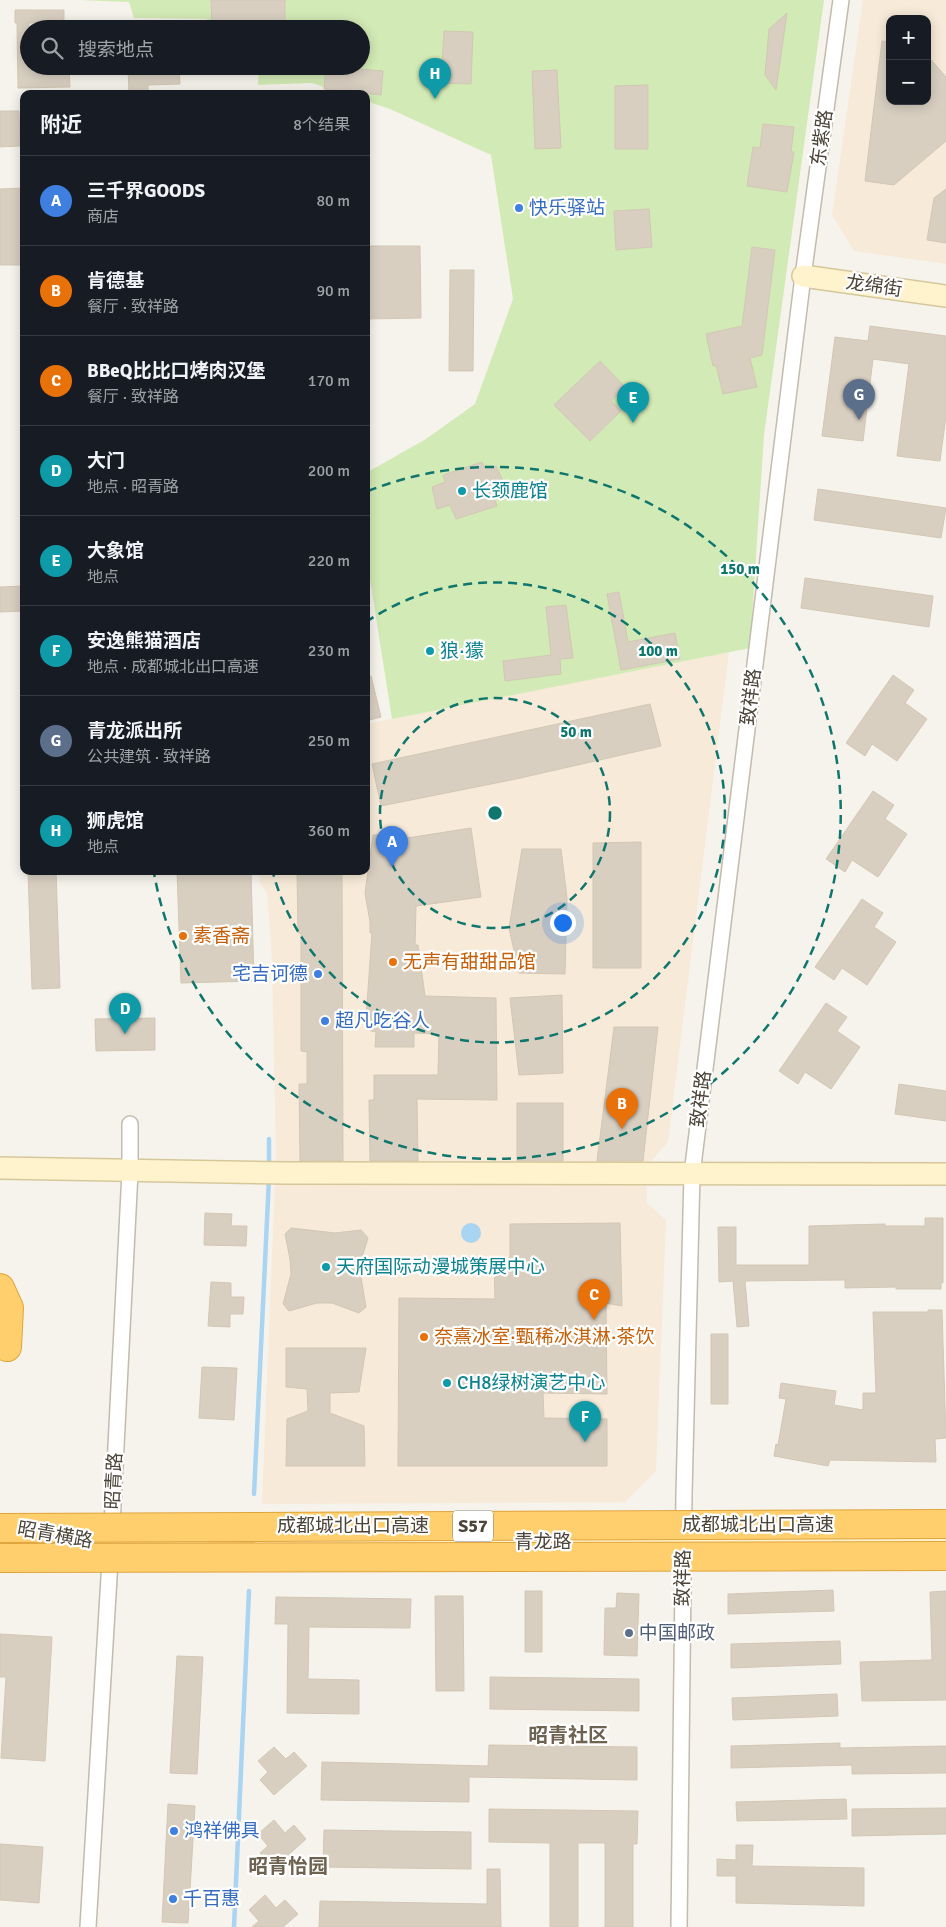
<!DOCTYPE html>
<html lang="zh">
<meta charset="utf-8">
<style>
:root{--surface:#171b24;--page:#242831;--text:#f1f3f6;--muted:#9ea1a6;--line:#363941;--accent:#fc3f1d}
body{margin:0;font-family:Signika,"Noto Sans SC",sans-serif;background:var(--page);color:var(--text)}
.controls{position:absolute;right:15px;top:15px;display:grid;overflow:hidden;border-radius:10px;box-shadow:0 2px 12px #0003}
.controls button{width:45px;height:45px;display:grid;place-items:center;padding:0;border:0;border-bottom:1px solid var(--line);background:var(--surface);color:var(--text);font:25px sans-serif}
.you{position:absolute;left:562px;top:922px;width:18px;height:18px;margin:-12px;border:4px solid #fff;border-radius:50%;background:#1a73e8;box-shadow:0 0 0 8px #1a73e833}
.badge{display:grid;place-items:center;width:32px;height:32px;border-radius:50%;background:var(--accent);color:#fff;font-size:16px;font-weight:700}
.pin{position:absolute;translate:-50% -41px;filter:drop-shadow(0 1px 2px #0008)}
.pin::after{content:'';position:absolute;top:26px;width:18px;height:15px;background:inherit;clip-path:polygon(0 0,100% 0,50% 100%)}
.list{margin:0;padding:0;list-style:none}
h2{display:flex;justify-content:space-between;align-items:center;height:65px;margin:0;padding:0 20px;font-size:21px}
h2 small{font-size:16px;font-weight:400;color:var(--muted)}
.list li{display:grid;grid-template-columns:32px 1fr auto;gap:15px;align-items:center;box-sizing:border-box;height:90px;padding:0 20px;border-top:1px solid var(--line)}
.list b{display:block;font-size:19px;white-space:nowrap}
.list p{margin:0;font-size:16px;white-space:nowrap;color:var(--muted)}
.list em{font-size:16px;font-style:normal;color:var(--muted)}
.icon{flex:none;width:28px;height:28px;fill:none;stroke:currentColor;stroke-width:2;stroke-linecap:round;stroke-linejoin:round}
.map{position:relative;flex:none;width:946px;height:1927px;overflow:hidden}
.search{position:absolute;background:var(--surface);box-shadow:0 2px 12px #0003;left:20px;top:20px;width:350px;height:55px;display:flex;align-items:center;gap:12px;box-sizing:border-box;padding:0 18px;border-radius:28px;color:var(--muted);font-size:19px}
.panel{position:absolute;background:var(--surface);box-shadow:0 2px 12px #0003;left:20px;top:90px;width:350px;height:785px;border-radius:10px}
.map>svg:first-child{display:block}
</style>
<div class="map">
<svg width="946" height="1927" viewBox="0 0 946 1927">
<rect width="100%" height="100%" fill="#f6f3ec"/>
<path fill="#f7ead8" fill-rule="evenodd" d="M863,0H946V264L854,251L832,215ZM890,19H927V101H890Z
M729,652L668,1142L646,1167L647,1203L666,1220L656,1471L625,1502L262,1504L276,1156L272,959L267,893L260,883L258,871H366V724Z"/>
<path fill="#d2eab5" d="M79,0H824L764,435L750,648L392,719L366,554V473L426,439L475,404L513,299L491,155L390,109L366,101V94H343L312,83L258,85L259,66H361V29H207V19L134,18L129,2Z"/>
<path fill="#a9d4f2" d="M461 1233a10 10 0 1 1 20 0a10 10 0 1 1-20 0Z"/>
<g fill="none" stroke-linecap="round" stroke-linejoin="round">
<path stroke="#a9d4f2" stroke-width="4.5" d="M269,1168V1139
M254,1494L269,1178
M234,1927L249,1591"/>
</g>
<path fill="#d8cfc1" stroke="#d3c7b4" d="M211,0H285V29H212Z
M15,10H64V23H29V66H69L70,87L18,88L17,23H15Z
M787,13L776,90L765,75L769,29Z
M444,31L473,32L471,84L441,83Z
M882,41L890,42V101H927V55L946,77V141L894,185L865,181Z
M128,66H179L180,84L148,85V94H129Z
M326,66L383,71L381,95L324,89Z
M557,70L561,148L535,149L532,71Z
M648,85V149H615V86Z
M0,111H19L20,146L0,147Z
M763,124L794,127L791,152H794L787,192L747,186L753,147L760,148Z
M24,188V265H0V189Z
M946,189V243L927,240L934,198Z
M649,209L652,247L616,250L614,211Z
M366,246H420L421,318L366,319Z
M752,247L775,250L762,355L750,358L757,387L723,394L716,365L713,366L706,334L742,326Z
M450,270H474L473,371H449Z
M870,326L946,336V416L940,461L897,456L909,364L873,359L863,441L822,436L835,337L868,341Z
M600,361L625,387L611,401L621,411L590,441L554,405Z
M482,462L485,468L496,466L505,485L491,490L497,506L456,519L450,505L437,509L432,487L445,482L443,475Z
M818,489L946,508L941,538L814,520Z
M805,578L933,596L929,627L801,608Z
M24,586V611L0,612V587Z
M619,592L628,642L675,633L680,659L621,670L607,594Z
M566,605L573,658L560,659L561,674L505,681L503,661L551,655L546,607Z
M893,675L914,690L905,703L927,719L897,761L872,744L865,756L846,743Z
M371,676L381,717L366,721V677Z
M650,704L661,746L516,779L381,806L372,764Z
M873,791L894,805L885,819L907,834L878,877L852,860L845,872L826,859Z
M471,828L481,897L416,906L415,945H418L425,996L496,998L497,1100L417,1099L418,1161H370L369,1100H374V1075H438L439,1034L414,1033V1047H375L376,1032L371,1031L366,1018L372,933H370V922L365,893L373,835H405L407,838Z
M641,842V968H593V843Z
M522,849H561L567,898L565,974L519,973L509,928Z
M28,871H56L60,988L32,989Z
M177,871H251L254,981L181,983Z
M297,871H342L343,1161H300L299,1084H307V1052L301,1051V933H298Z
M862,899L883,913L874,927L896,942L867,985L842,968L834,980L815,967Z
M562,995L563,1073L519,1075L510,998Z
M826,1003L847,1017L837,1031L860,1047L831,1089L805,1072L798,1084L779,1071Z
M155,1018V1050L96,1051L95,1019Z
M614,1027H658L643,1161H597Z
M899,1084L946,1091V1121L895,1114Z
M517,1103H563V1161H517Z
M205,1213L232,1214L231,1226H247L246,1246L204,1245Z
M925,1218H943V1283H941V1289H896V1287L845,1288V1280L745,1281L749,1326L737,1327L733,1281L719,1282L718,1227H736V1265H809V1226L885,1224V1226H925Z
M620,1223L622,1306L606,1303L607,1394L543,1393L544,1418L607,1419V1466H398L399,1298L495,1299L494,1265H510V1224Z
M291,1228L335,1233L361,1230L368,1238L361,1261V1277L366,1307L359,1313L332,1303H317L289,1311L283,1304L291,1274L290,1259L285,1234Z
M211,1282L231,1283V1297H244L243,1314H230V1327L208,1326Z
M928,1310H942L946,1438L935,1439L936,1462L830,1460L828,1466L774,1456L776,1444L778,1445L786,1399L779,1398L781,1383L836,1391L834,1405L863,1410V1393H876L873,1312H928Z
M711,1334H728V1404H711Z
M286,1348H366L359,1392L330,1393V1413L364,1426L365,1466H286L287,1419L308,1411L307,1389L286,1387Z
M202,1367L237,1368L234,1420L199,1418Z
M833,1590L834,1611L728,1614V1594Z
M525,1591H542V1652H525Z
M946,1591V1700L862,1701L860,1662L932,1660L930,1592Z
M617,1593L639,1594L637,1656L604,1655L605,1608H616Z
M435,1596H463L464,1691H436Z
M276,1597L411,1599L410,1628L309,1627L308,1679L359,1680V1714L287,1713L288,1624H275Z
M0,1634L52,1637L45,1761L1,1758L6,1677H0Z
M840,1641L841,1664L731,1668V1644Z
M177,1656L203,1657L197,1774L170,1773Z
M490,1677L639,1679V1711L490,1709Z
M837,1694L838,1716L733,1720L732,1698Z
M840,1743V1748L946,1746V1773L852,1774V1765L731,1768V1746Z
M489,1745L637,1747V1780L469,1777V1802L321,1800L322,1762L488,1766Z
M274,1747L286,1759L294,1752L307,1766L274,1795L260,1780L268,1772L258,1761Z
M846,1799L847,1819L737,1821L736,1802Z
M168,1804L195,1806L188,1923L162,1922Z
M946,1808V1834L852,1836V1809Z
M489,1809L638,1811L637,1844H633V1927H605V1843H578V1927H550V1843L489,1842Z
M274,1820L285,1833L294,1825L306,1839L274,1868L260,1853L268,1846L258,1834Z
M324,1830L471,1832V1869L323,1867Z
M0,1844L43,1847L39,1903L0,1900Z
M736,1845H753L752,1866L864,1868V1906L736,1903V1876H717V1859L736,1860Z
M487,1869H500L501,1927H319L320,1901L487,1904Z
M265,1895L276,1908L285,1900L298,1914L283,1927H252L259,1921L249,1910Z"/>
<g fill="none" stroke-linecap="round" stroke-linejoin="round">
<g stroke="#c2bbae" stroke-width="18">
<path id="street" d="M88,1927L111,1544L130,1172V1124
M679,1927L684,1494L692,1174L803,276L841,0"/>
</g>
<g stroke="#d6c79b" stroke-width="24">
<path id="secondary" d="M803,276L946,296
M0,1168L285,1173L946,1174
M67,1537L111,1544L946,1539"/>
</g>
<g stroke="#e0a43c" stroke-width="30">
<path id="highway" d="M0,1288L9,1308L7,1347"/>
</g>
<use href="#street" stroke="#fff" stroke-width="15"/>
<use href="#secondary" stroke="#fff3cd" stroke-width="21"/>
<use href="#highway" stroke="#ffcf6e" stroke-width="28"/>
<g stroke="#e0a43c" stroke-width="30" stroke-linecap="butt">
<path id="highway-bridge" d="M0,1528L946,1524
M0,1558L946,1556"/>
</g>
<use href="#highway-bridge" stroke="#ffcf6e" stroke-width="28"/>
</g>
<g fill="none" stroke="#0f766e" stroke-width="2.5" stroke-dasharray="9 6">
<circle cx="495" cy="813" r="115"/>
<path d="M366 622A230 230 0 1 1 273 873"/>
<path d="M368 491A346 346 0 1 1 154 873"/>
</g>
<g fill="#3f7fe0" stroke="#fff" stroke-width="2">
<circle cx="519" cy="208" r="5"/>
<circle cx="318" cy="974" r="5"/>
<circle cx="325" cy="1021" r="5"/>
<circle cx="174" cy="1831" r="5"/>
<circle cx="173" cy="1899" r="5"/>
</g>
<g fill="#0f9aa8" stroke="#fff" stroke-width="2">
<circle cx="462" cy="491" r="5"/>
<circle cx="430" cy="651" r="5"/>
<circle cx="326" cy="1267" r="5"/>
<circle cx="447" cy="1383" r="5"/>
</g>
<g fill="#e8710a" stroke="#fff" stroke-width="2">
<circle cx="183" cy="936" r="5"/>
<circle cx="393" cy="962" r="5"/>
<circle cx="424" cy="1337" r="5"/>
</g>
<circle fill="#5c6f8a" stroke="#fff" stroke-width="2" cx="629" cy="1633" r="5"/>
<g text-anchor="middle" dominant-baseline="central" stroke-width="4.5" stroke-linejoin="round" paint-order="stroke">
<rect fill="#fff" stroke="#817c74" stroke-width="1" x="453" y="1510.5" width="40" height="31" rx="4"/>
<g font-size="18" font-weight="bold" fill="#4b4439">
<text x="473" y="1526">S57</text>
</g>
<g font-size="19" fill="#4b4439" stroke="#fff">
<text transform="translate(822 138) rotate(-82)">东紫路</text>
<text transform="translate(874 286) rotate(8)">龙绵街</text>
<text transform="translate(751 697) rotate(-83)">致祥路</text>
<text transform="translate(701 1099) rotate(-83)">致祥路</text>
<text transform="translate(114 1481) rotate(-87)">昭青路</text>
<text x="758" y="1525">成都城北出口高速</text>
<text x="353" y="1526">成都城北出口高速</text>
<text transform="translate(55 1535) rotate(10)">昭青横路</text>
<text x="543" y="1542">青龙路</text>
<text transform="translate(683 1578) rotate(-89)">致祥路</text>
</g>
<g font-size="19" fill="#366cbe" stroke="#fff" text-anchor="start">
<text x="529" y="208">快乐驿站</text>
<text x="308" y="974" text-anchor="end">宅吉诃德</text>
<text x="335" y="1021">超凡吃谷人</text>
<text x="184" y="1831">鸿祥佛具</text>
<text x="183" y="1899">千百惠</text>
</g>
<g font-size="19" fill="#0d838f" stroke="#fff" text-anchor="start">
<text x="472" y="491">长颈鹿馆</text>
<text x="440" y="651">狼·獴</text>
<text x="336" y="1267">天府国际动漫城策展中心</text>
<text x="457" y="1383">CH8绿树演艺中心</text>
</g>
<g font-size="19" fill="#c56008" stroke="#fff" text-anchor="start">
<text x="193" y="936">素香斋</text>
<text x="403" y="962">无声有甜甜品馆</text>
<text x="434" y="1337">奈熹冰室·甄稀冰淇淋·茶饮</text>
</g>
<g font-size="19" fill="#4e5e75" stroke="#fff" text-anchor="start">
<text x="639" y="1633">中国邮政</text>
</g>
<g font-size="20" font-weight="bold" fill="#6e6250" stroke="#fff">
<text x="568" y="1735">昭青社区</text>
<text x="288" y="1866">昭青怡园</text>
</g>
</g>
<circle cx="495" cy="813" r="8" fill="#0f766e" stroke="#fff" stroke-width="2.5"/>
<g font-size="15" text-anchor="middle" font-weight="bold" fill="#0f766e" stroke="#fff" stroke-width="4.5" stroke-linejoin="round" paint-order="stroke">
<text x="740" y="574">150 m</text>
<text x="658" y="656">100 m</text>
<text x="576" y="737">50 m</text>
</g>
</svg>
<div class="controls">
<button>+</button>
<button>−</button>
</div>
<div class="you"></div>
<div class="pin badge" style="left:392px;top:867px;background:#3f7fe0">A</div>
<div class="pin badge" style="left:622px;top:1129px;background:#e8710a">B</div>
<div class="pin badge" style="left:594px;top:1320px;background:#e8710a">C</div>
<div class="pin badge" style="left:125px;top:1034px;background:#0f9aa8">D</div>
<div class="pin badge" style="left:633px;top:423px;background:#0f9aa8">E</div>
<div class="pin badge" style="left:585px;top:1442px;background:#0f9aa8">F</div>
<div class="pin badge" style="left:859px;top:420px;background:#5c6f8a">G</div>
<div class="pin badge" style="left:435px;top:99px;background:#0f9aa8">H</div>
<div class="search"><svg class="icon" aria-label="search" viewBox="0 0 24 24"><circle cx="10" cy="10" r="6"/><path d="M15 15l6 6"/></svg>搜索地点</div>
<section class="panel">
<h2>附近<small>8个结果</small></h2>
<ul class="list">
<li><span class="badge" style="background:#3f7fe0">A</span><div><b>三千界GOODS</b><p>商店</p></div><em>80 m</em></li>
<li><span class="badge" style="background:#e8710a">B</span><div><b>肯德基</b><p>餐厅 · 致祥路</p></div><em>90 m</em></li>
<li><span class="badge" style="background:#e8710a">C</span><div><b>BBeQ比比口烤肉汉堡</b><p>餐厅 · 致祥路</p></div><em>170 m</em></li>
<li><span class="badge" style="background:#0f9aa8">D</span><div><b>大门</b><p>地点 · 昭青路</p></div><em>200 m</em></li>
<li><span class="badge" style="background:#0f9aa8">E</span><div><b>大象馆</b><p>地点</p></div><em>220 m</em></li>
<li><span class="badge" style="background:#0f9aa8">F</span><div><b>安逸熊猫酒店</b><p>地点 · 成都城北出口高速</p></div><em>230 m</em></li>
<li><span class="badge" style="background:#5c6f8a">G</span><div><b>青龙派出所</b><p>公共建筑 · 致祥路</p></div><em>250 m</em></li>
<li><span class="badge" style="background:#0f9aa8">H</span><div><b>狮虎馆</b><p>地点</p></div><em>360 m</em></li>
</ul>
</section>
</div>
